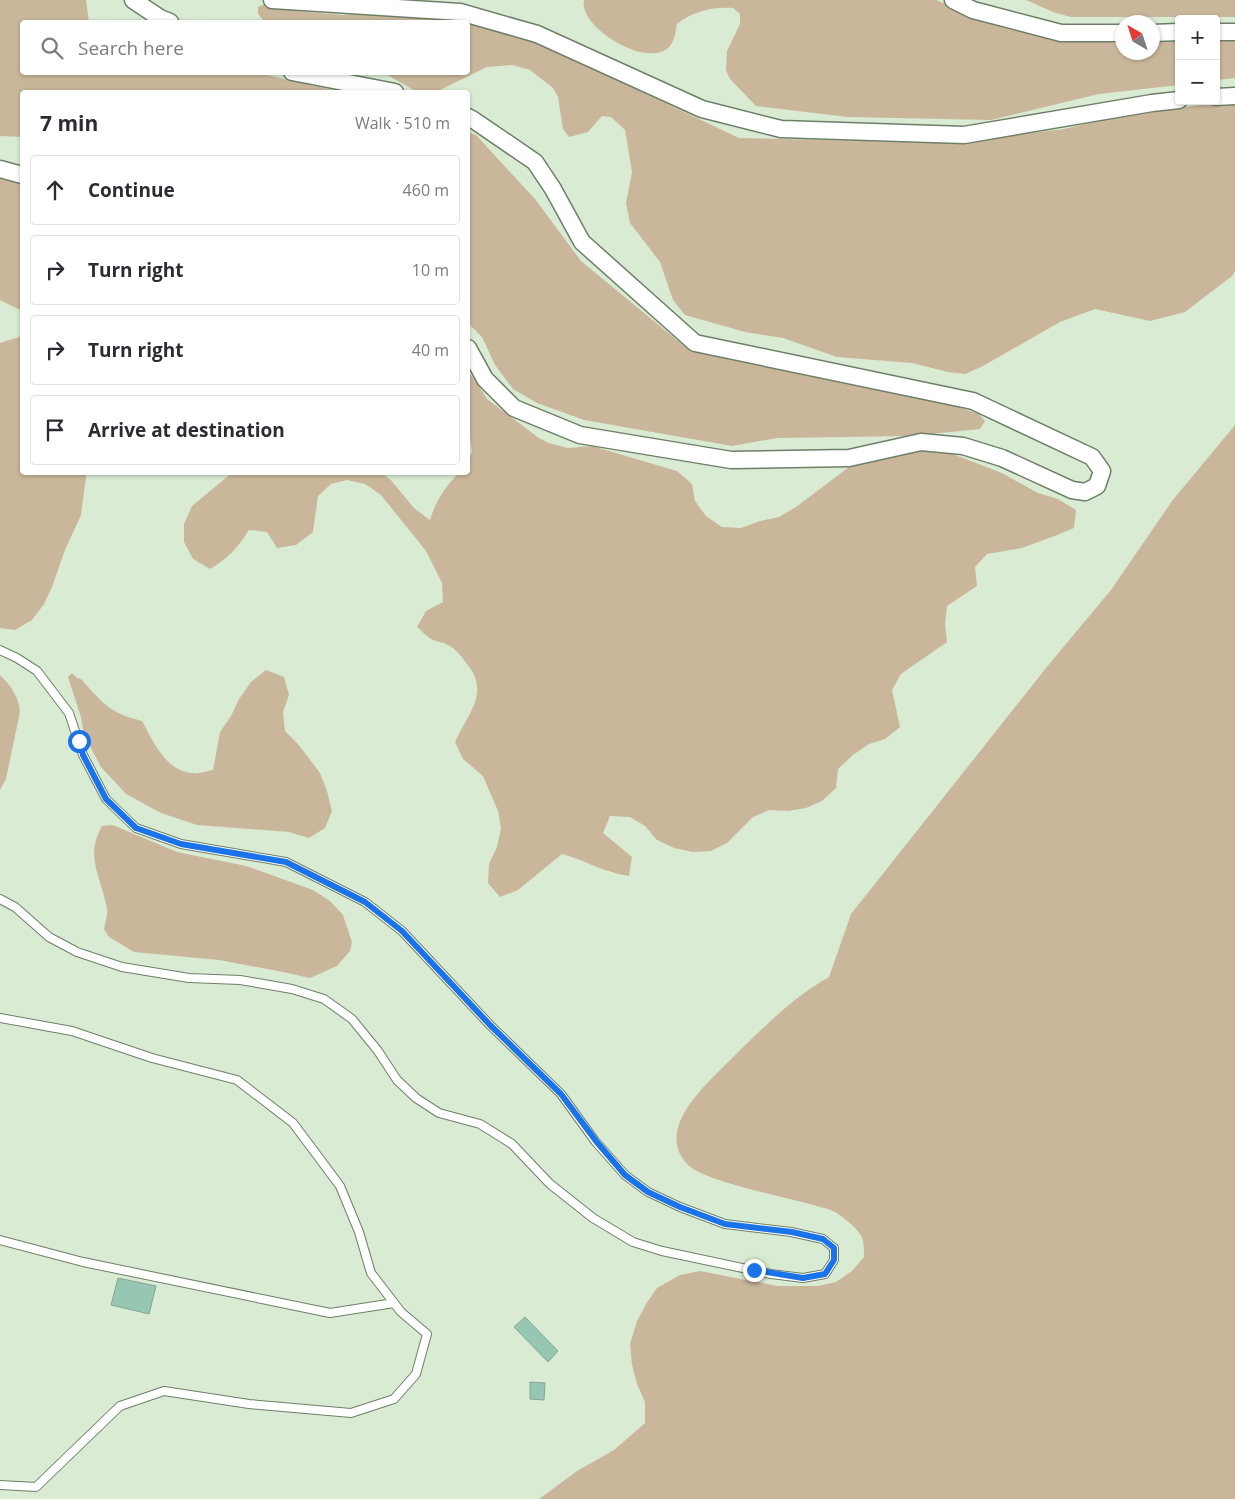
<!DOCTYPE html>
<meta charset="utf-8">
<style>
:root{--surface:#fff;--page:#f7f7f7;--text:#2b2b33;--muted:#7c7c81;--line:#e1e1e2}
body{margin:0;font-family:"Open Sans",sans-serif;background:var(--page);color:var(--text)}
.controls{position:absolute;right:15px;top:15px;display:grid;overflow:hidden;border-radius:5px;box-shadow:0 1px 4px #0004}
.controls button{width:45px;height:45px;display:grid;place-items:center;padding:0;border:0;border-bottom:1px solid var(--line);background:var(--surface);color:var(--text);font:25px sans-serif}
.compass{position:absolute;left:1115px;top:15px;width:45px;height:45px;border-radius:50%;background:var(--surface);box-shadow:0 1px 4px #0004;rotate:321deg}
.stop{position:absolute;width:15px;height:15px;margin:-11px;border:4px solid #1a73e8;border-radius:50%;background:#fff}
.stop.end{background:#1a73e8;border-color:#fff;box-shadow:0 1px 5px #0008}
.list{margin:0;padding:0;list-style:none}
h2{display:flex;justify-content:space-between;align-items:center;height:65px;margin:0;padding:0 20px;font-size:21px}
h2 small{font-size:16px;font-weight:400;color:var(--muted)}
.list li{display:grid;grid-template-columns:32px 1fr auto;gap:15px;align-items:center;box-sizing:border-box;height:70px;margin:0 10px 10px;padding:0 10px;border:1px solid var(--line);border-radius:5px}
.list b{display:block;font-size:19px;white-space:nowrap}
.list em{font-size:16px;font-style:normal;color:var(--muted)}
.icon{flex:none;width:28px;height:28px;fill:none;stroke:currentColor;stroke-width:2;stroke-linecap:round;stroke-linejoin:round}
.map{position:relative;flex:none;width:1235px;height:1499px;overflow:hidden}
.search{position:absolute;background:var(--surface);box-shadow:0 1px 4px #0004;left:20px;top:20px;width:450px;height:55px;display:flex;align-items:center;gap:12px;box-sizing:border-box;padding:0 18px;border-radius:5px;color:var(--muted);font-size:19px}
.panel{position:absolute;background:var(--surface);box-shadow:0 1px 4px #0004;left:20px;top:90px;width:450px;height:385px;border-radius:5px}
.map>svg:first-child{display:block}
</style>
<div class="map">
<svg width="1235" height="1499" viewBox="0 0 1235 1499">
<rect width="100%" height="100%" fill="#d9ecd3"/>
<path fill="#cab79b" d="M0,0H86L89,22H22V72L262,73L267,75L341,92H22V137L0,136Z
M584,0H936L1008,29L1076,40L1122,39V52H1152L1153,38L1179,37V85L1099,94L991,120L848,117L756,106L730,79L726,70L727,51L740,24V14L733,8C713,7 693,11 677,24C676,29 675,38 672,43C655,74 577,28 584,0Z
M1026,0H1235V17H1071L1053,12Z
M267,3L295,11L343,15L394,11L456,22H265L258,14V7Z
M468,24L504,31L541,44L739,138L946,143L1064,129L1102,120L1200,105L1235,103V271L1232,276L1185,312L1150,321L1095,309L1060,322L983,366L965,374L948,372L912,363L837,357L783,338L745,332L685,315L673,300L660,262L630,223L626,203L632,172L625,130L611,117L602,116L588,132L569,137L563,129L558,97L553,88L530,70L512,65L487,67L436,92H417L384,73L468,72Z
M1235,36V78L1216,80V37Z
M468,132L476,135L535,199L581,261L683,345L749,362L952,405L979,414L985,421L980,429L911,436L777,438L732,446L584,420L537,403L513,389L495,365L482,337L468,323Z
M0,177L22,183V311L0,300Z
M22,336V472L86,473V477L81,515L65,550L52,587L44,604L32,620L15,630L0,628V343Z
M468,371L478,384L487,399L539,438L549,443L568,448L592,446L677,471L692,484L695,501L706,516L722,527L741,528L760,521L779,517L796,507L857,461L913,450L932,449L950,453L1002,473L1038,493L1058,499L1076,510L1074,528L1057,535L1022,548L987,554L975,567L977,586L947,606L945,624L947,642L901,674L892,690L900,727L885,739L869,744L853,755L838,769L836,788L822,801L806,808L788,811L769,810L753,817L727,843L711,851L693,852L674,848L657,840L645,826L630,817L610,816L603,833L632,857L629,876C603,872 587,861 562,854L518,890L500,897L488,883L489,864L497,847L501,829L498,811L483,776L463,759L455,742C467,715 491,693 467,664C462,657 455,648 448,645C443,642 438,642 433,640C427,637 422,631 417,627L426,611L443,602L442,583L426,551L381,495L365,484L347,480L331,484L318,496L313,532L296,545L277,548L267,532L249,530C237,548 229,558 210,569L193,559L184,542V524L192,506L233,472L381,473L390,479L414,508L430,520C436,500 445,487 459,473L468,472V461L472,452L468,422Z
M1235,425V1499H539L577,1471L614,1450L645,1423V1402L637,1384L632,1365L630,1344L637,1321L646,1304L657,1288L680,1275L700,1271L777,1286H818L836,1282L852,1271L864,1257C864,1251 864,1243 862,1238C860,1230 842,1216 835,1212C828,1208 818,1207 810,1204C784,1197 704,1181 688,1165C656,1133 698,1092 720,1070C754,1037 788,1000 829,977L851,914L1050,663L1111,590L1172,501Z
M266,670L284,677L289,695L283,712L285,731L298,744L320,773L327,791L332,811L325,828L309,838L289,832L197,825L161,813L126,794L101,767L84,735L81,717L68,677L72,673L77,678L81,679C104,704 108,712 142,721C153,741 166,772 193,773C199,774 207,771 213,770L220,732L231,716L239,699L251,682Z
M0,675C11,686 19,697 20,712L6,779L0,790Z
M113,825L177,852L246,866L313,890L330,901L343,915L352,942L350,951L337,966L310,978L283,972L219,960L134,952L109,937L104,929C105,923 108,915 107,909C102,879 84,857 102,826Z"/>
<path fill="#97c6b3" stroke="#86a598" d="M118,1278L156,1286L149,1314L111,1305Z
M525,1317L558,1351L548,1362L514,1327Z
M530,1382L545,1383L544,1400L530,1399Z"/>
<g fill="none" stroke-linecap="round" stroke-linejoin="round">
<g stroke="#6e7f68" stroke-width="10">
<path id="service" d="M0,650L17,658L37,671L69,713L83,755L106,799L136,828L181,844L286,862L365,902L402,931L490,1025L561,1094L595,1141L625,1175L648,1192L680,1207L725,1224L791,1232L823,1239L834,1248V1260L825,1274L803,1278L771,1274L662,1251L633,1242L593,1218L550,1184L512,1144L480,1124L439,1113L416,1098L397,1080L378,1051L352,1019L324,999L292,989L240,980L189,978L122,967L77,952L49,937L15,907L0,899
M0,1018L72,1031L152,1058L237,1080L293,1123L340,1186L359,1232L371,1273L401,1312L427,1334L416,1374L394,1399L351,1413L249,1404L164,1391L120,1406L36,1487L0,1485
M0,1240L83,1262L330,1313L394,1303"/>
</g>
<g stroke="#6e7f68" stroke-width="19">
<path id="minor" d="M133,0L160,18L170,22
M272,0L460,12L537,34L702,109L781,129L964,135L1152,103L1179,100
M953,0L973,10L1061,33H1122
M1216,32H1235
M1152,33L1179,32
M292,72L395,92
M1216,97L1235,96
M468,117L475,121L535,162L553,189L582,242L695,343L973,401L1092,457L1102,471L1097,486L1085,492L1072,490L1002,458L963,446L921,442L849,458L731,460L580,435L514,408L485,379L468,348
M0,169L22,175"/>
</g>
<use href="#service" stroke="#fff" stroke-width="8"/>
<use href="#minor" stroke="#fff" stroke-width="16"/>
</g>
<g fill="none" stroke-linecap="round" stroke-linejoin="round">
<path stroke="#1a73e8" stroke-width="6" d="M79,741L83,755L106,799L136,828L181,844L286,862L365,902L402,931L490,1025L561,1094L596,1141L625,1175L648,1192L680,1207L725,1224L792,1232L823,1239L834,1248V1260L825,1274L803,1278L754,1270"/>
</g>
</svg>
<div class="controls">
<button>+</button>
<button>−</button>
</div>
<svg class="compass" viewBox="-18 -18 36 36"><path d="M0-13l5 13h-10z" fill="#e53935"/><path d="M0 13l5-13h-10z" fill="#7c7c81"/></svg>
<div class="stop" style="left:79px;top:741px"></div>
<div class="stop end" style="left:754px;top:1270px"></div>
<div class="search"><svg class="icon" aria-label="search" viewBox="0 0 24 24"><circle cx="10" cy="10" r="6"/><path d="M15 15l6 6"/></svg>Search here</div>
<section class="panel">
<h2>7 min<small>Walk · 510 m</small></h2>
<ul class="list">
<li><svg class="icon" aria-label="ahead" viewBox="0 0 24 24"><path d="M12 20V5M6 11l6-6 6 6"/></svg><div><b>Continue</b></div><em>460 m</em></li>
<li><svg class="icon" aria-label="right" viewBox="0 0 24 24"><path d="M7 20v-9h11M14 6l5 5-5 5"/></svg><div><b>Turn right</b></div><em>10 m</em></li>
<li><svg class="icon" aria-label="right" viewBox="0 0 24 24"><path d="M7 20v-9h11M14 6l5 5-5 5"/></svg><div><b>Turn right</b></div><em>40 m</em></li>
<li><svg class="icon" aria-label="arrive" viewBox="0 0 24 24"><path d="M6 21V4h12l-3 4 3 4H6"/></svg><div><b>Arrive at destination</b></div></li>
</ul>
</section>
</div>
